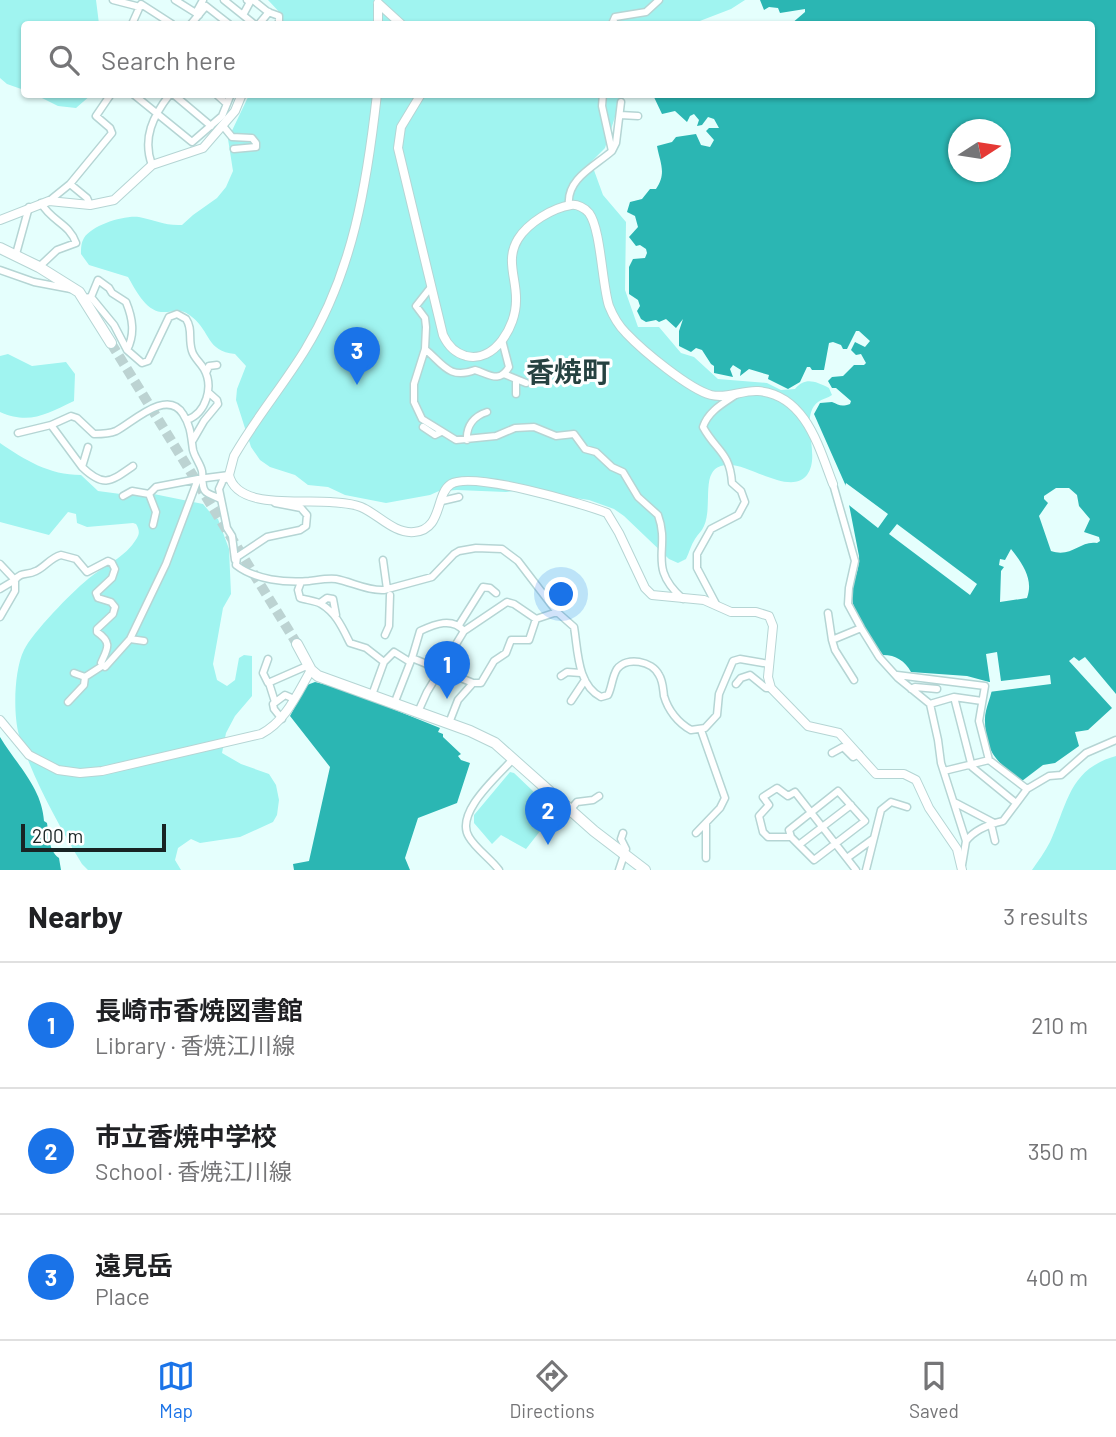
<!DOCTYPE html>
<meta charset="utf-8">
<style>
:root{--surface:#fff;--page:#f2f2f2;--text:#202124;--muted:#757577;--line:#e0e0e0;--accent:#1a73e8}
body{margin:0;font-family:Barlow,"Noto Sans JP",sans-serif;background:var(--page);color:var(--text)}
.compass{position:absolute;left:948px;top:119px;width:63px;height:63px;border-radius:50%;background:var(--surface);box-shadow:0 2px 5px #0004;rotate:78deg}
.scale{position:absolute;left:21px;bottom:18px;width:145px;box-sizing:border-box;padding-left:7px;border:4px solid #182424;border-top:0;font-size:19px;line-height:24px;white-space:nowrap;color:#182424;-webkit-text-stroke:5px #fff;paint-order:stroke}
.you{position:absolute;left:562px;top:595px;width:24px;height:24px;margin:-18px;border:5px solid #fff;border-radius:50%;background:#1a73e8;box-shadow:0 0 0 10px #1a73e833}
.badge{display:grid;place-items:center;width:46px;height:46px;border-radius:50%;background:var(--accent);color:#fff;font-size:23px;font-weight:700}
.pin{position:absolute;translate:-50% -58px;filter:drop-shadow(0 2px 4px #0008)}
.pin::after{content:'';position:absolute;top:37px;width:24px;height:21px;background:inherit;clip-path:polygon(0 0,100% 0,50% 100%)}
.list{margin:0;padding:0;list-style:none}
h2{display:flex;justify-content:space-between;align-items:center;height:91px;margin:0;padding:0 28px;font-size:30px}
h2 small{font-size:23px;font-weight:400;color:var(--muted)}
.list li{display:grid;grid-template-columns:46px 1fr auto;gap:21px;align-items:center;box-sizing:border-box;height:126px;padding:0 28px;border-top:2px solid var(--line)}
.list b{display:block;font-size:26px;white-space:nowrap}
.list p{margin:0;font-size:23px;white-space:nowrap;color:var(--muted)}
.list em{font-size:23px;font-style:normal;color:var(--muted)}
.icon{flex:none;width:38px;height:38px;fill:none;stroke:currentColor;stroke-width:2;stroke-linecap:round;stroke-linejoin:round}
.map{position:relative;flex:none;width:1116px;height:870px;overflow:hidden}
.search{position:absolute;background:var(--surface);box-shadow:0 2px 5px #0004;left:21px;right:21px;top:21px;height:77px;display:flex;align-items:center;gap:18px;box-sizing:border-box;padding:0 24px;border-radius:7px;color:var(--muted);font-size:26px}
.sheet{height:469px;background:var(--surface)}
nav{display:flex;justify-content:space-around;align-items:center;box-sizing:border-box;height:98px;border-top:2px solid var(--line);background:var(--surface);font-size:19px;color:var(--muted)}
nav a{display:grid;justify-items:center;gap:4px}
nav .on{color:var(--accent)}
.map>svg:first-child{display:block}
</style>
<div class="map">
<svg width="1116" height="870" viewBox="0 0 1116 870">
<rect width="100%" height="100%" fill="#e5fffd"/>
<path fill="#a0f4f0" d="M0,0H96L99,24H24V90L7,84L0,78Z
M268,0H745L731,9L692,24H283V16Z
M36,95L91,94V95L76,108L58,106Z
M249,95H622L605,148L591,162L603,195L626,222L625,290L638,327H659L681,353L694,357L718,379L767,383L781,390L795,389C805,377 815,381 829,388L832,395C828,398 822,399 818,402C798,418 822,455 807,475C790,497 746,461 725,465C719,466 715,468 712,473C705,484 711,511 704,526C702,531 698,534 695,539C691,545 689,553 686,559L678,563L669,559L624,516L614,509L589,500L521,490L506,492L457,490L439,491L430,495L386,503L345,495L328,487L308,485L295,475L270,467L260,460L251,447L236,400L237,389L246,366L235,354C206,351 211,332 192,317C179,306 174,313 161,312C145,310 135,289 128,277L89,265L81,254C81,248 81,243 84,238C92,225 124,215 139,217C155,220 165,226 182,225L193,215L217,198L226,187L233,171L228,139Z
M8,354L32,366L66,362L75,374L74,401C46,414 30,425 0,412V356Z
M0,443C25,460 49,475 81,475L98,491L128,495L139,491L203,504L214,517L218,519L229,549L231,594L223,608L213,664L217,680L227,686L235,680L239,658L244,655L252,656V696L235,716L226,733L222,753L241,764L269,774L276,785L279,800L277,815L273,822L240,837L200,843L191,839L178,848L175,860L181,870H88L82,864C59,826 32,777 19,735C13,714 14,670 24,650C33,632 71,593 88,579C105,565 125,558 137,538C140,533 139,529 136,524L133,523L87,527L77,523L76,514L68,512L49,535L0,522Z
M1116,756V870H1032C1038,861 1045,852 1050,842C1068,803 1069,769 1116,756Z
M510,772L514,773L555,812L526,849L501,835L492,844L474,823V815Z"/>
<path fill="#2bb6b3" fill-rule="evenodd" d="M760,0H1116V694L1085,657L1079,661L1074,657L1069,661L1112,708L1088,730L1075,732L1079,746L1055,763L1043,765L1022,781C999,763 986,755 985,722C984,709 992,697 993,683L967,676L911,672C905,661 896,655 883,655C873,641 851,613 852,595C852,582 860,570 859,556L845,484L814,414L820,403L832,402C839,405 841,407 850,404L851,401L836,388H832L828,381L832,377L843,376L854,365H864L866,363L861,354L856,355L851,350L855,342L865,347L870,341L859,331H856L847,349H843L841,345L833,342L829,343L824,370H812L810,367H807L800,382L788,389L768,379L769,375L749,369L740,376L741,370L733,365L730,369L733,377L714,373V366L711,364L702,350L696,348L691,352L679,346V331L683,319L676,328L666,319L659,322L656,320L646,322L641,319L637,311L640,306L638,300L629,294V267L633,259L645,258L647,253L646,249L640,245L636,246L629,237L638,227L635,216L627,212L630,202L642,199L650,189H656C667,173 660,163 657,146L672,142L676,137L696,134L701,145L710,147L714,140L706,131L709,128H719L714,119L708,117L702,125L697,126L699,120L694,114L690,116L687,122L675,111L662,114L653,95L1092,94V24H791L805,12V9L780,13L778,8L769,7L764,10ZM958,130H1000V172H958ZM1056,488H1069L1077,495L1079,506L1090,519L1084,532L1099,537L1100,541L1097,543C1080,540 1072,558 1051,551L1039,516L1048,503L1044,499V496ZM1011,549C1022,563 1034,579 1027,598L1000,602L1001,571L1004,567L999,565L1000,559L1005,560Z
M315,682L343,689L440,728L438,732L443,734V737L461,754L458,756L461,760L470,763L457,803L418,818L405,858L410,870H294L293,864L309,861L330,767L290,716L307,685Z
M0,737C17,765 42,788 44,821L47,823C49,835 48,850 59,858L61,870H0Z"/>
<path fill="#e5fffd" d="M846,483L888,514L878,528L845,502L843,492Z
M897,524L977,584L970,595L889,534Z
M997,652L1001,681L1050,675L1051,684L989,692V686L985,683L990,682L986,654Z"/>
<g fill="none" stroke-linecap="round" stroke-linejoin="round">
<path stroke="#bcd3d2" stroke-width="10" stroke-dasharray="10 5" stroke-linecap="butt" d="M111,343L297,644"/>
<g stroke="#b5d5d4" stroke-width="9">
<path id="street" d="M113,0L140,7
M175,0L199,15
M224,0L254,24
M253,0L268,12L279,16V24
M197,11L203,0
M243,15L250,2L247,0
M132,24L141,4L172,24
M191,24L206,6L229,24
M259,24L269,12
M612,24L615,17L646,12L659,0
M133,94L192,142L222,116L231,94
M173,94L211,126
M216,94L227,104
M620,115L638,116
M223,126L232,137L252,138L256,143V147L234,149
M612,151L616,143L621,102
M152,165C142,138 153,116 170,94
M70,184L87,198L90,205
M49,201L70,184L112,133L110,128L96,116L111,94
M569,205C566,179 595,166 612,151L602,106L603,94
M16,254L29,207
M39,267L57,250L76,243C69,223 52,222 41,203
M0,270L34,282L71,289
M431,287L416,306L425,318L426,327L425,349L414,384V402L422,419L456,440L496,436L515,428L534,427L556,436L574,434L585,449L596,452L612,467L623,472L638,497L658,515C671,550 646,566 683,599
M91,297L98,280L109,288L112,293L126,302C133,319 135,334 127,350
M84,298L91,297L114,325L127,350L142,363L148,361L169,317L177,314L186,319C193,329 188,339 192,351C194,358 200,362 204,369C214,387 206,413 187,420
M425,349C443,364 449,380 475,370C489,374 499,384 509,367L502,340
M206,373L209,366L217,365
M504,374L526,383
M516,394V379
M51,425L82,467L88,447
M423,427L435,435L441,432
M18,433L51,425L71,416L77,418L94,434C101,434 109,434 116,431C132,423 167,388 183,414C191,426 191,437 193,450C195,458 200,463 202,471C203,476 201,488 206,492C208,494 217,497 220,499
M193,440L204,421L218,404L217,400L208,392
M467,440C466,426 474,416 487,412
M82,467C104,488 110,482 133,466
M228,478L223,480L219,489L227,528L232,536L235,560
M833,484L855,561L849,588L848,604L861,628L879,657L898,678L930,704L938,740L941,763L966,841L962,865
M149,494L156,512L153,525
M123,496L132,491L149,494L156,487L198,479
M442,501L459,497
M275,503L301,508L307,515L306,526L300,530L267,537L237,557L236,565C255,580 286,583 309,581C318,580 327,578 336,579C352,582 367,591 384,590L432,577L454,554L459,551L476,548L502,549L518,561L557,612L574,627C578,650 577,685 601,697L608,695C612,687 612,677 617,669C627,656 652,661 659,675C663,681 663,689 664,696C668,710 678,723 691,730L705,728L717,715L719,694L733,661L740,659L769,664
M383,560L387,589
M0,564L15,580C22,571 26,576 36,571C45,567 50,558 61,555L76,559L87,572L108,561L112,563L115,569L112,578L96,593L98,598L111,602L115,607L113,614L97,629V632C113,643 107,649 101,663L105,667L130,639L166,564L198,479L229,475
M301,582L298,590L300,598C306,600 317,601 321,604C336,613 342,627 350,643L366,648L384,662L372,695
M0,589L15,580
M320,603L327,598L333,599L336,615
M716,604L697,568V554L711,529L738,515L745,502L741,491L732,483C730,452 716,451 703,427C708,411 724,403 737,394
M828,613L832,640
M0,617L15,591V580
M459,625L483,587L490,588L496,593
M385,635L389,626L390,595
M130,639L144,641
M412,658L473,683L458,700L449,723
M268,659L263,673L268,683L309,665
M384,662L394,652L410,662
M74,673L85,677
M897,675L985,686L979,721L989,760L1027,789
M561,676L567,672L581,673
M854,680L835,650L832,640L861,628
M269,683L275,702
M473,683H481L494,661L506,653L511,640H529L536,619
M736,684L741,678L750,675L766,688H771
M911,689L915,687L937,689
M954,697L972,767L1016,803
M571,701L585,680
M68,702L84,685L85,677L102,666
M394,704L412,658L420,631C435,624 452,617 464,631
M930,704L954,697L982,701
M418,712L427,692L464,631L507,602L514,604L536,619L557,612
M282,719L274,709L273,704L285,695L294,699
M832,753L843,747L853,757L859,754
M944,771L989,760
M838,791L865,821L814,860L791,837L789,830Z
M954,802L994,823
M570,810L577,802L593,800L599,796
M706,823V858
M991,824L995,841
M696,833L720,808L725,798L701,730
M791,837H768L763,832L759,816L769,805L763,797L777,788L788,796L795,792L856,870
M966,841C975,829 990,824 1003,821L1027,789L1049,776L1061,775L1086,753L1116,740
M800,844L851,805
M847,858L873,839
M499,870C490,858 476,849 469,837C454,813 498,776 513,759
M619,870L626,849L621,839L623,833
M866,870L881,810L891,802L907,807"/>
</g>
<g stroke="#b5d5d4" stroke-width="10">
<path id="secondary" d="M378,3L401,24
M378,3V24
M377,94C367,184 353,272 305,350C283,386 255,419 234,456L229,475C237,510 301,499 330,502C340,503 351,503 361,507C378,514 394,534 414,532C443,530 435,494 451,484C472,471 581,503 607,513L619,533L645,588L652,595L704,600L731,612H756L769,616L773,626L768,677L771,688L808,726L839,733L876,774H904L916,780L929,808L957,849L962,870
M421,94L401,127L398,148L443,335C448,346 455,353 466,356C495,363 516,326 516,301C517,279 505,260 518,239C528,223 552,208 571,205C577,204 585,208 589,213C601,229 602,285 609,306C613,316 619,326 626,333C643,351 689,389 711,395C727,399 742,390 758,391C806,395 819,448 833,484
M0,220L49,201L90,205L114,200L152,165L203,148L235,111L242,94
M0,720L29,755L58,770L80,773L102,771L261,734C286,721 297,694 311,670"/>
</g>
<g stroke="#b5d5d4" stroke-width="12">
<path id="primary" d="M0,248L39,267L79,292L111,343
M297,644L311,670L318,676L470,731L495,743L594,831L645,870"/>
</g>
<use href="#street" stroke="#fff" stroke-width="6"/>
<use href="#secondary" stroke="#fff" stroke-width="8"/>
<use href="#primary" stroke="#fff" stroke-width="10"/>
</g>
<g text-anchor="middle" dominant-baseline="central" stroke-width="6" stroke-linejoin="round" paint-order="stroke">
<g font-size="28" font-weight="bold" fill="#264241" stroke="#fff">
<text x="568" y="371">香焼町</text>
</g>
</g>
</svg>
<svg class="compass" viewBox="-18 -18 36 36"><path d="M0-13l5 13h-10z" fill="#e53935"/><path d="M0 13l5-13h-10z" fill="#757577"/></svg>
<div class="scale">200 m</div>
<div class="you"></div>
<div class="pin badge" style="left:447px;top:699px">1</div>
<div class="pin badge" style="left:548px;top:845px">2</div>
<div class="pin badge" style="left:357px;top:385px">3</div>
<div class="search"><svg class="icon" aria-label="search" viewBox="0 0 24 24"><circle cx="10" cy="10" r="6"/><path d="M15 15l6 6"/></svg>Search here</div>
</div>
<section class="sheet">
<h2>Nearby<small>3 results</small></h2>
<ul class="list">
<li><span class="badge">1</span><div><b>長崎市香焼図書館</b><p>Library · 香焼江川線</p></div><em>210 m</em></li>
<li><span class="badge">2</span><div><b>市立香焼中学校</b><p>School · 香焼江川線</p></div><em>350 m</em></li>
<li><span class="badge">3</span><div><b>遠見岳</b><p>Place</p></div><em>400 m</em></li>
</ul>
</section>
<nav>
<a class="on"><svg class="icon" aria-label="map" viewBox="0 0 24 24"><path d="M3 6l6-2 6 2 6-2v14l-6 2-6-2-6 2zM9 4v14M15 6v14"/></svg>Map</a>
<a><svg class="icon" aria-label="directions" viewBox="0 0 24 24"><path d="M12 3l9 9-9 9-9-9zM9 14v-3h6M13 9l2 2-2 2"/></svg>Directions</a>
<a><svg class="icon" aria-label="saved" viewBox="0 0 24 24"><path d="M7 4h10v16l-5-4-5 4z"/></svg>Saved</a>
</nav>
